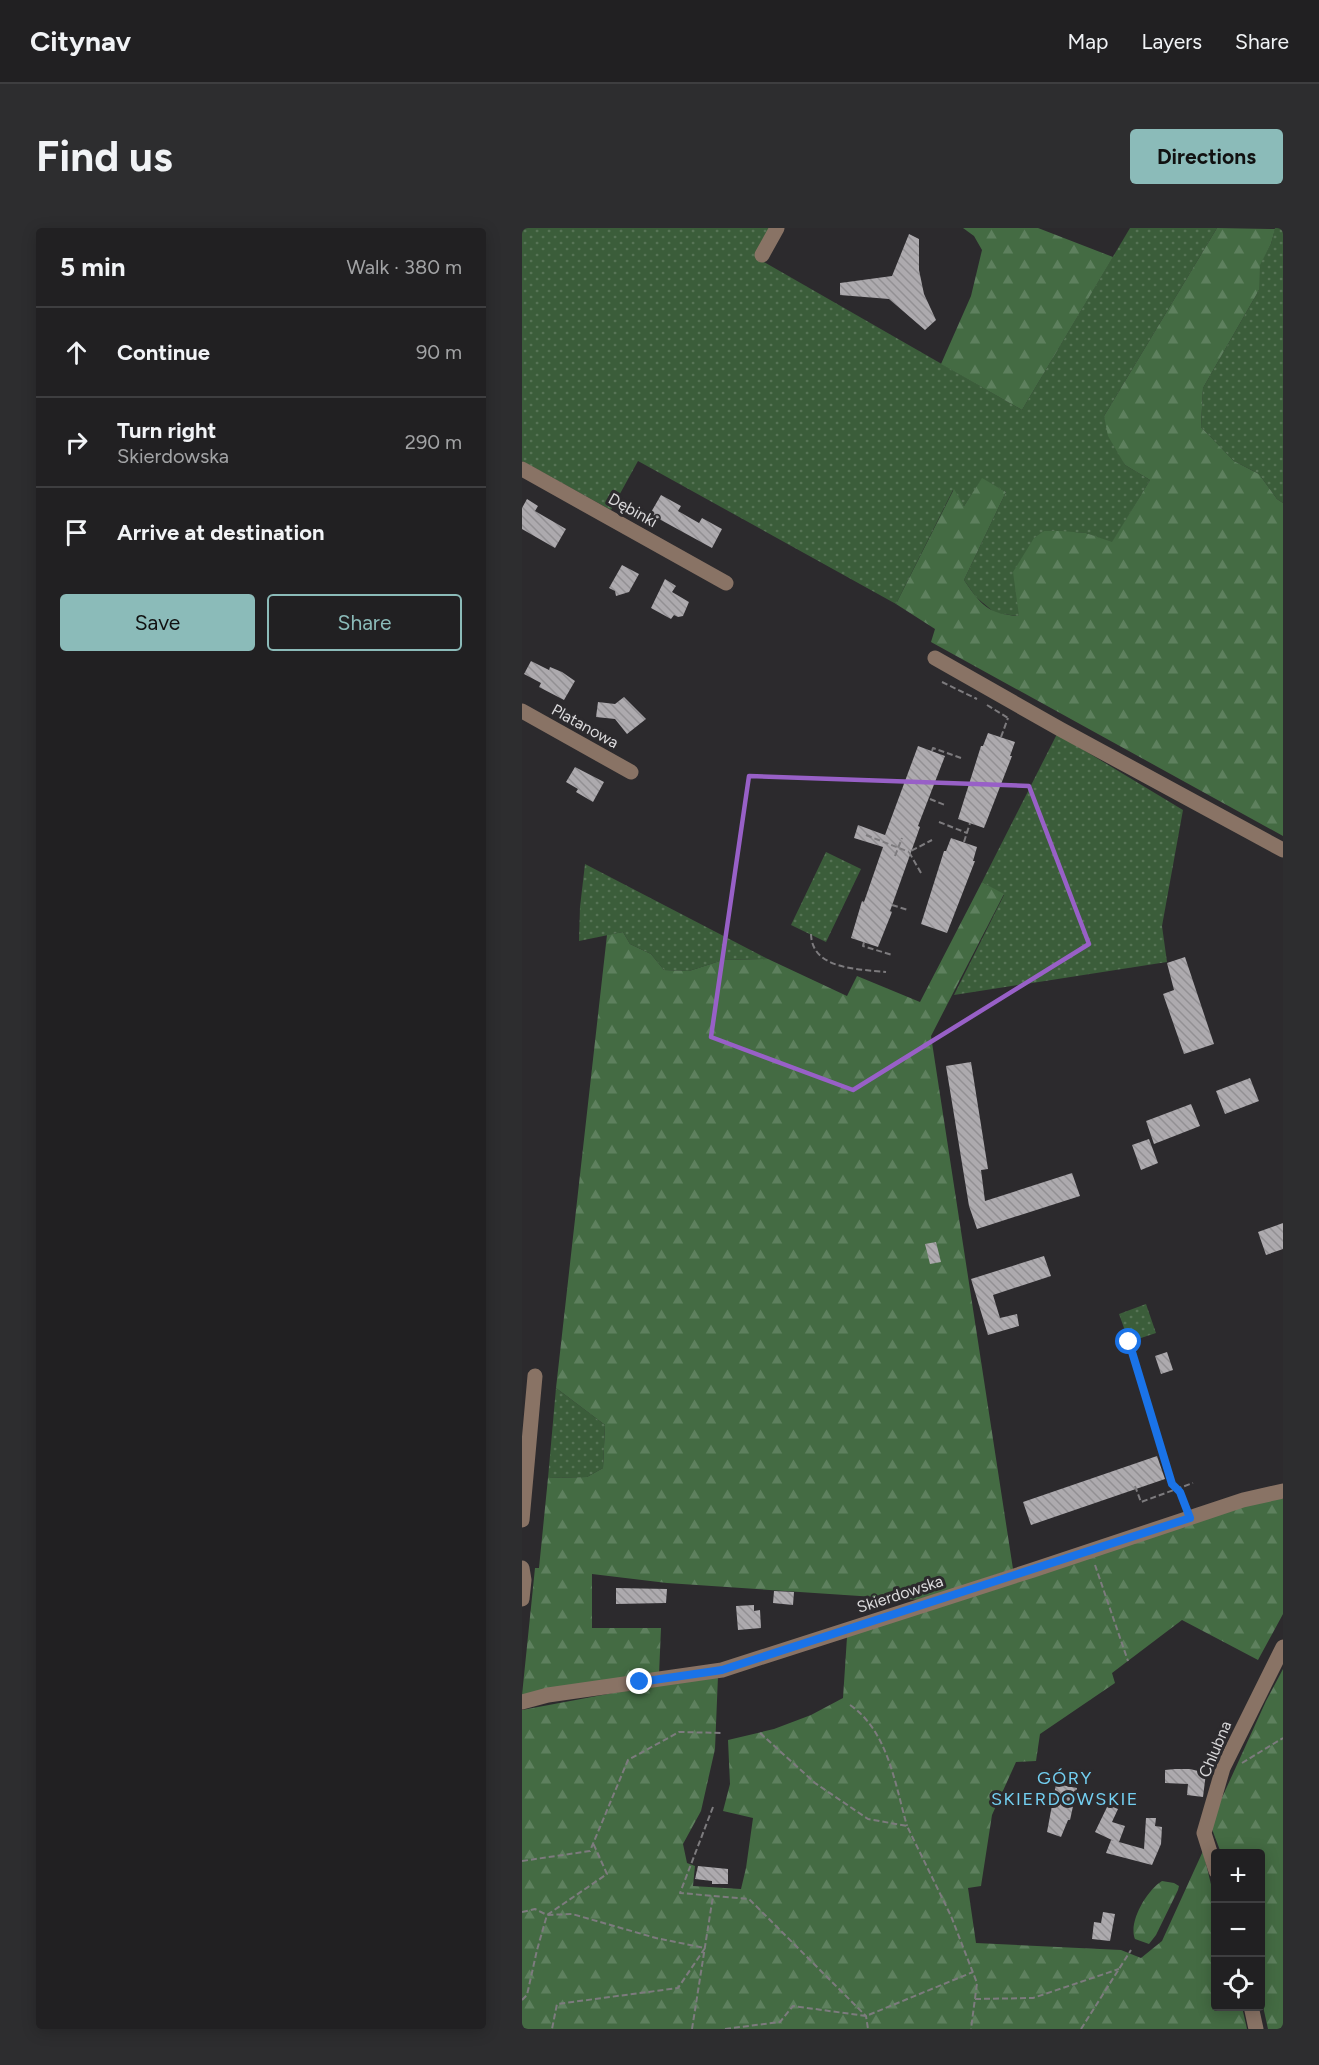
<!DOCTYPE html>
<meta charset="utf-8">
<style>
:root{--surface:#212022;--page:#2d2d2f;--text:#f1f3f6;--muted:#a2a3a5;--line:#3e3e40;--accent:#8bbbb9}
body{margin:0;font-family:Figtree,sans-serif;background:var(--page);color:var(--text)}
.controls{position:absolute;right:18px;bottom:18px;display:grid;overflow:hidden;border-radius:6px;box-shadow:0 3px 15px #0003}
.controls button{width:54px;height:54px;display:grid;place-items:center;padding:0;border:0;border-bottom:2px solid var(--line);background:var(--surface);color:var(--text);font:30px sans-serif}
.stop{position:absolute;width:18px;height:18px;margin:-14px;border:4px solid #1a73e8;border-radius:50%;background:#fff}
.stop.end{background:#1a73e8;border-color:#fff;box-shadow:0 2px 6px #0008}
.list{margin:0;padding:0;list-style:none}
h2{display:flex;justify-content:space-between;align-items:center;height:78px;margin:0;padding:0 24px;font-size:26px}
h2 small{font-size:20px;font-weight:400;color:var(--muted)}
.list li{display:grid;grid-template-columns:39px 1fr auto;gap:18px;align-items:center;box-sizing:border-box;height:90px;padding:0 24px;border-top:2px solid var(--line)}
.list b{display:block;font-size:22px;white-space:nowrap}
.list p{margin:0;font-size:20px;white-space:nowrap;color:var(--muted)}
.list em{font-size:20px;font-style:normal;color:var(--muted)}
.actions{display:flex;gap:12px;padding:18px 24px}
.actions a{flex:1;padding:14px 0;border:2px solid var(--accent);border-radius:6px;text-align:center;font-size:21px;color:var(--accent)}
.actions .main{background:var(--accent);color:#111}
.icon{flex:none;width:33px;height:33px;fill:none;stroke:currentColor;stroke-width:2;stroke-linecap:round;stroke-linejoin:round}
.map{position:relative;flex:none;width:761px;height:1801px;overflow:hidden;border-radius:6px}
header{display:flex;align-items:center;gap:36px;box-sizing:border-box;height:84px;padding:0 30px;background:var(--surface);border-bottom:2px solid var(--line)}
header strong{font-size:28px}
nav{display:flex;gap:33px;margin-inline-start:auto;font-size:21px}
.intro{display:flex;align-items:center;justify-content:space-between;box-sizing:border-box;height:144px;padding:0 36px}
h1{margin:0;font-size:42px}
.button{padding:15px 27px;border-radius:6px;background:var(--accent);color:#111;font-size:21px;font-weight:700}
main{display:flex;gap:36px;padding:0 36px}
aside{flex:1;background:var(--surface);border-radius:6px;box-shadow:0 3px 15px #0003}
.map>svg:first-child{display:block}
</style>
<header>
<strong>Citynav</strong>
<nav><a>Map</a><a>Layers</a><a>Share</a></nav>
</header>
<div class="intro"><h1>Find us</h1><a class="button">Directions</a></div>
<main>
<aside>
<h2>5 min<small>Walk · 380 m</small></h2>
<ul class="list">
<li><svg class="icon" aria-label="ahead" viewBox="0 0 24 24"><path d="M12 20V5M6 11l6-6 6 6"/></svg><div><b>Continue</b></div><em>90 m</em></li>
<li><svg class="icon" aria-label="right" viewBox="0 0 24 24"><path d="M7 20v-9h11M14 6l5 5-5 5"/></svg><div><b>Turn right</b><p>Skierdowska</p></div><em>290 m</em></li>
<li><svg class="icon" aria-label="arrive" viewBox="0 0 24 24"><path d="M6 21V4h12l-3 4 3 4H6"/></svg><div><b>Arrive at destination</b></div></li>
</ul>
<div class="actions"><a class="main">Save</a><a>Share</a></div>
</aside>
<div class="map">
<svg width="761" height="1801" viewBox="0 0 761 1801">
<defs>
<pattern id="grass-dots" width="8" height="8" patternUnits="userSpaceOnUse" patternTransform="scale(1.5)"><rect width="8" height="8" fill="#3b5d3a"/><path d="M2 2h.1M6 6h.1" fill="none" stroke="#577456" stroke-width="1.8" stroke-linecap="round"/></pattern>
<pattern id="forest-firs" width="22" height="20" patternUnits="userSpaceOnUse" patternTransform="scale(1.5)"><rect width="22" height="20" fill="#446b43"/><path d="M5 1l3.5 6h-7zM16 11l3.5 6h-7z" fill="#5e805e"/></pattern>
<pattern id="building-back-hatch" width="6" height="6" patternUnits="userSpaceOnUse" patternTransform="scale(1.5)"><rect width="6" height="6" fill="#adaaae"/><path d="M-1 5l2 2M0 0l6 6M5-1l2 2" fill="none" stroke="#929093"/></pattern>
</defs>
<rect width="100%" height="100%" fill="#2c2a2d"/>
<path fill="url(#grass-dots)" d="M0,0H250L242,34L500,182L608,0H695L582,188L603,237L628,252L590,315L564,305L522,303L497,388L473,385L454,369L442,352L484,264L460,251L442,278L431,262L374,376L116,233L89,282L0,233Z
M753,0H761V275L755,271L737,246L712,233L679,199L681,160L737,62V37L749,16Z
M535,506L661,582L640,698L645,734L432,767L482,667L460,654Z
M304,624L339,641L304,714L269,697Z
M63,636L246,731L201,732L167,743L142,742L129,726L108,716L101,704L57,713L58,679Z
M624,1076L634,1105L607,1114L597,1086Z
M34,1160L83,1197L81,1240L65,1249L26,1250Z"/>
<path fill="url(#forest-firs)" d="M441,0H516L591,29L500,182L419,136L449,68L460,22L452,8Z
M695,0L753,1L749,16L738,37L737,62L681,160L679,199L712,233L737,246L755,271L761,275V608L409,414L413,401L374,376L432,261L442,278L460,250L484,264L442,352C459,377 466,386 497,388L491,344L512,310L522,303H539L564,305L590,314L628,252L603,237L586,208L582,188Z
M460,654L482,666L409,808L491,1341L398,1372L145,1355L70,1346V1400H139L137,1447L0,1467L13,1340H17L26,1250L65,1249L81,1240L83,1197L34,1160L85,707L101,704L108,716L129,726L142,742L167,743L201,732L246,731L325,768L335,748L398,774Z
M743,1271H761V1386L736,1432L660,1392L590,1445L593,1455L518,1506L514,1533L494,1534L470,1587L459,1658L446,1660L454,1715L599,1722L619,1730L640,1713L681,1623L693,1673L694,1778L720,1779L725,1801H0V1482L150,1454L196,1448L193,1521L179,1583L161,1616L165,1635L173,1638L171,1658L219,1661L224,1640L231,1590L201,1583L208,1556L206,1512L252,1501L289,1487L321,1470L325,1409Z
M761,1441V1801H746L739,1769L738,1626L699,1625L688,1596L744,1473Z
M640,1653L652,1655L657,1658L656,1662L634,1707L627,1716L613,1711C606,1694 625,1662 640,1653Z"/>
<path fill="url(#building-back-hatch)" d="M387,6L397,11V42L402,66L414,92L403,102L367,71L318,67V55L370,48Z
M139,267L159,278L156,283L177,295L180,290L200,301L190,320L128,286Z
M5,271L16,278L13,283L44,301L33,320L0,301V280Z
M100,337L117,346L107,364L94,368L93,363L87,360Z
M143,351L154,358L150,364L167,374L161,388L156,389L152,387L149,391L129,380Z
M9,433L27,442L28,439L40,444L53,453L42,472L17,459L19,455L2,446Z
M102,469L124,491L105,506L93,491L74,489L76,474L93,476Z
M466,505L493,514L488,528H490L462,600L436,591L459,518H461Z
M396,518L423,528L396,598L398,599L368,683L370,684L356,719L329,710L340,673L342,674L361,619L332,610L336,597L363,607Z
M53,539L82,554L71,574L54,564L56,561L44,554Z
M429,610L455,619L451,633H453L425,705L399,696L422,623H424Z
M663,729L692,816L662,826L641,766L652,762L645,735Z
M449,834L466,941L459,942L463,973L550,945L558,968L455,1001L447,978L424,838Z
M728,850L737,873L703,886L694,863Z
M669,876L678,898L632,916L624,893Z
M627,911L636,935L619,942L610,917Z
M761,995V1021L744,1027L736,1004Z
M414,1014L419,1034L408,1036L403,1016Z
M522,1028L529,1048L471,1067L478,1090L495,1086L497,1098L466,1107L449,1051Z
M645,1124L651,1142L639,1146L633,1128Z
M635,1228L643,1251L509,1297L501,1274Z
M94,1360L145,1361L144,1375L94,1376Z
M252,1363L272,1364L271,1377L251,1375Z
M232,1377V1383L238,1382L239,1400L216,1402L214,1378Z
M653,1541H668L684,1545L681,1569L665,1567L666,1556L643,1555V1542Z
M534,1556L555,1560L548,1592H546L539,1609L525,1604Z
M586,1577L596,1581L590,1594L603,1598L597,1614L622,1621L624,1590H634L633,1598L640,1599L639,1616L630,1637L584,1625L589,1612L592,1613L573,1604Z
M176,1638L206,1641V1656H190V1653L173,1651Z
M581,1684L593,1686L588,1713L570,1711L572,1694L579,1695Z"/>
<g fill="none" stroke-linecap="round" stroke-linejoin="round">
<path stroke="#7d7b7e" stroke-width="2" stroke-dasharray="6 3" stroke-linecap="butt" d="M420,454L455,471
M465,477L486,490
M479,509L486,490
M410,523L411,520L439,530
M408,571L423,577
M417,594L445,605
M344,607L387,624
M442,614L448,595
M373,628L380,610
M399,645L387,624L410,612
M370,677L386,682
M289,706C290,742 337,741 364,744
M342,714L341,718L370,727
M607,1114L650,1256L658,1265L664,1278
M613,1258L619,1274L671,1255
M573,1337L606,1433
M328,1477C366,1503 373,1556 385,1598
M238,1505L293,1555L346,1591L385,1598L429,1688L455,1755L449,1801
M720,1535L761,1510
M191,1579L158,1665L227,1671L344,1788L346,1801
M0,1633L68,1623L106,1532L157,1504L201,1505
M0,1684L13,1681L25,1687L85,1646L71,1615
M453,1771L511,1770L597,1741
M0,1772L5,1767L15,1722L25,1687L50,1686L134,1710L183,1720L156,1760L35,1776L30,1801
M170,1801L191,1668
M203,1801L258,1794L271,1778L344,1788L451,1744
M559,1801L609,1722"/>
<path stroke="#897365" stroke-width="15" d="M240,27L255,0
M0,241L204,355
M413,430L538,501L761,622
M0,483L109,544
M0,1292L13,1148
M0,1340L2,1352L0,1371
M0,1474L26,1467L200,1442L511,1342L721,1272L761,1263
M694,1643L682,1605L701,1540L761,1419
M729,1778L734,1801"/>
</g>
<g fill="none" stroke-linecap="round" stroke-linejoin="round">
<path stroke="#1a73e8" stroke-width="8" d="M118,1454L200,1442L668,1290L658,1264L650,1256L607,1114"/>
</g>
<path fill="none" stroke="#9860c7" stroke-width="4.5" stroke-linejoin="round" d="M227,548L507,558L567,716L331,862L189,809Z"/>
<g text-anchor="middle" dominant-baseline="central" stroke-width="6" stroke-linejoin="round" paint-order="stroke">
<g font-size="16" fill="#dad9db" stroke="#2c2a2d">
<text transform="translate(111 282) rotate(29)">Dębinki</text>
<text transform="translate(63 498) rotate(29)">Platanowa</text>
<text transform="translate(378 1366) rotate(-18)">Skierdowska</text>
<text transform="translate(693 1521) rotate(-67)">Chlubna</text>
</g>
<g font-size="18" letter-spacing="1.5" fill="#73cff1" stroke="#2c2a2d">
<text x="543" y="1550">GÓRY<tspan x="543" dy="21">SKIERDOWSKIE</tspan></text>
</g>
</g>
</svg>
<div class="controls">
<button>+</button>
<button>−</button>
<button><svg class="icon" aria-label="locate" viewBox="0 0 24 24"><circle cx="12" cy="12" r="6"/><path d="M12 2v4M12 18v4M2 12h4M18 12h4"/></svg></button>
</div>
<div class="stop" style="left:607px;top:1114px"></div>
<div class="stop end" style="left:118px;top:1454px"></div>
</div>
</main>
